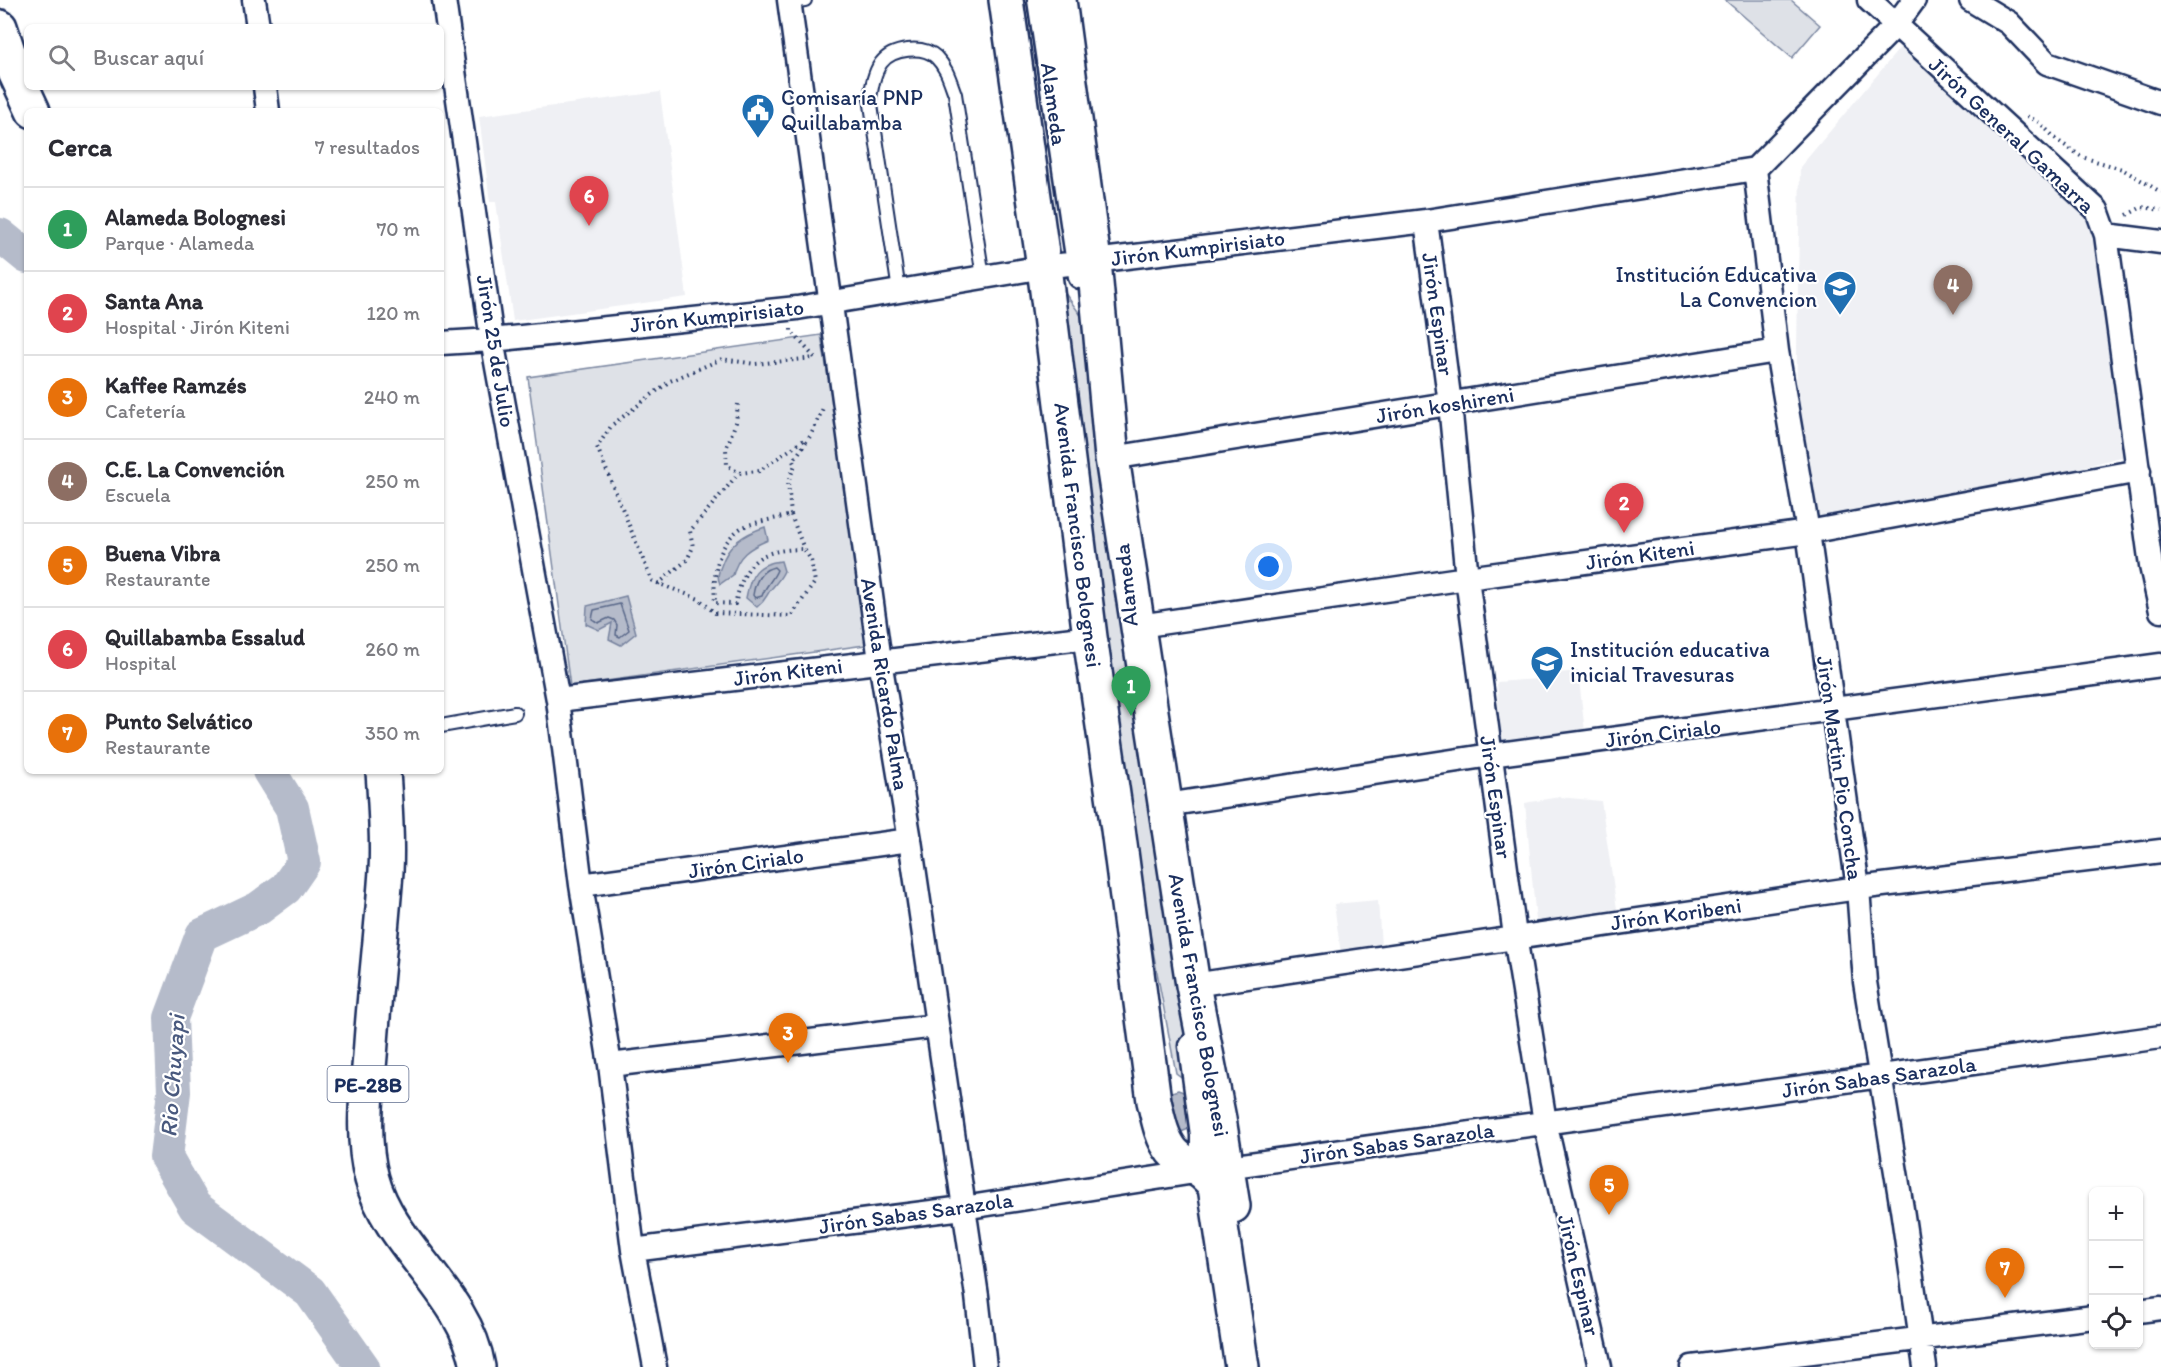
<!DOCTYPE html>
<html lang="es">
<meta charset="utf-8">
<style>
:root{--surface:#fff;--page:#f7f7f7;--text:#2b2b33;--muted:#7c7c81;--line:#e1e1e2;--accent:#1f6fb2}
body{margin:0;font-family:Itim,sans-serif;background:var(--page);color:var(--text)}
.controls{position:absolute;right:18px;bottom:18px;display:grid;overflow:hidden;border-radius:9px;box-shadow:0 2px 4px #0004}
.controls button{width:54px;height:54px;display:grid;place-items:center;padding:0;border:0;border-bottom:2px solid var(--line);background:var(--surface);color:var(--text);font:30px sans-serif}
.you{position:absolute;left:1269px;top:567px;width:21px;height:21px;margin:-15px;border:4px solid #fff;border-radius:50%;background:#1a73e8;box-shadow:0 0 0 9px #1a73e833}
.badge{display:grid;place-items:center;width:39px;height:39px;border-radius:50%;background:var(--accent);color:#fff;font-size:20px;font-weight:700}
.pin{position:absolute;translate:-50% -50px;filter:drop-shadow(0 2px 3px #0008)}
.pin::after{content:'';position:absolute;top:32px;width:21px;height:18px;background:inherit;clip-path:polygon(0 0,100% 0,50% 100%)}
.list{margin:0;padding:0;list-style:none}
h2{display:flex;justify-content:space-between;align-items:center;height:78px;margin:0;padding:0 24px;font-size:26px}
h2 small{font-size:20px;font-weight:400;color:var(--muted)}
.list li{display:grid;grid-template-columns:39px 1fr auto;gap:18px;align-items:center;box-sizing:border-box;height:84px;padding:0 24px;border-top:2px solid var(--line)}
.list b{display:block;font-size:22px;white-space:nowrap}
.list p{margin:0;font-size:20px;white-space:nowrap;color:var(--muted)}
.list em{font-size:20px;font-style:normal;color:var(--muted)}
.icon{flex:none;width:33px;height:33px;fill:none;stroke:currentColor;stroke-width:2;stroke-linecap:round;stroke-linejoin:round}
.map{position:relative;flex:none;width:2161px;height:1367px;overflow:hidden}
.search{position:absolute;background:var(--surface);box-shadow:0 2px 4px #0004;left:24px;top:24px;width:420px;height:66px;display:flex;align-items:center;gap:15px;box-sizing:border-box;padding:0 21px;border-radius:9px;color:var(--muted);font-size:22px}
.panel{position:absolute;background:var(--surface);box-shadow:0 2px 4px #0004;left:24px;top:108px;width:420px;height:666px;border-radius:9px}
.map>svg:first-child{display:block}
</style>
<div class="map">
<svg width="2161" height="1367" viewBox="0 0 2161 1367">
<rect width="100%" height="100%" fill="#fff"/>
<filter id="ink" filterUnits="userSpaceOnUse"><feTurbulence type="fractalNoise" baseFrequency=".0167" numOctaves="2"/><feDisplacementMap in="SourceGraphic" scale="12" xChannelSelector="R" yChannelSelector="G"/><feConvolveMatrix kernelMatrix="1 2 1 2 8 2 1 2 1" color-interpolation-filters="sRGB"/></filter>
<g filter="url(#ink)">
<path fill="#eff0f4" d="M1904,43L2092,219L2132,454L2003,488L1813,524L1796,410L1800,167Z
M660,92L687,297L513,321L496,202H490L479,116Z
M1578,671L1585,732L1501,742L1497,682L1538,679L1542,675Z
M1559,797L1601,801L1617,909L1536,921L1525,803Z
M1378,900L1381,946L1341,954L1334,904Z"/>
<path fill="#dee1e7" stroke="#7c88a2" stroke-width="1.5" d="M1725,0H1791L1820,25L1792,58Z
M1059,285L1093,332L1205,1068L1191,1084L1176,1073L1063,473Z
M821,335L872,644L570,686L528,377Z"/>
<path fill="#b5bbca" stroke="#77839f" stroke-width="1.5" d="M765,527L768,540C749,548 738,555 733,575L720,584C717,577 718,573 721,566C728,544 744,534 765,527Z
M781,561L784,571C781,578 777,582 772,588C765,596 768,598 757,607L746,598C750,575 757,563 781,561Z
M626,596L636,633L621,645L609,639L612,623L599,630L586,624L587,606Z
M1178,1090C1195,1094 1191,1114 1191,1128L1179,1133L1165,1094Z"/>
<g fill="none" stroke-linecap="round" stroke-linejoin="round">
<path stroke="#596789" stroke-width="1.5" d="M774,567L777,570C773,580 765,586 762,596L755,598L753,595C755,582 761,570 774,567Z
M620,604L629,630L620,637L616,635L617,625L614,620L609,618L598,623L592,619L594,610Z"/>
<path stroke="#b5bbca" stroke-width="34" d="M0,235L27,257
M269,771L292,808L304,862L286,888L259,908L202,935L171,1018L174,1092L166,1157L195,1207L310,1292L363,1367"/>
<g stroke="#1b2f5e" stroke-width="16">
<path id="lane" d="M789,2L805,0
M899,291L870,98C872,86 874,73 881,63C892,48 923,45 936,57C947,68 950,81 955,94L983,277
M441,726L515,713"/>
</g>
<g stroke="#1b2f5e" stroke-width="27">
<path id="street" d="M254,0L258,27
M444,0L492,340L558,700L581,885L610,1065L633,1250L655,1367
M789,0L880,661L910,840L977,1296L985,1367
M1039,0L1080,277
M1869,0L2097,210L2106,235L2151,566L2161,611
M1971,0L2009,23L2047,63L2161,103
M265,87L268,111
M1755,169L1777,351L1808,532L1858,888L1865,982L1902,1209L1925,1367
M1426,221L1450,404L1467,578L1515,936L1545,1122L1600,1367
M2106,235L2161,242
M441,343L492,340L797,308L1044,267L1426,221L1755,169L1895,26L1914,0
M1112,458L1777,351
M1139,626L1467,578L1808,532L2139,471
M558,700L1090,637
M1166,805L1491,755L2161,665
M581,885L910,840
M1193,985L1858,888L2161,851
M1190,1046L1202,1135V1171
M610,1065L936,1026
M633,1250L963,1208L1227,1167L2161,1037
M2138,1311L2161,1308
M1692,1367L2094,1317"/>
</g>
<g stroke="#1b2f5e" stroke-width="38">
<path id="primary" d="M1006,0L1044,267L1090,637L1118,829L1154,1101C1158,1117 1161,1137 1172,1151C1185,1167 1202,1166 1215,1187L1242,1367
M1059,0L1094,261L1112,458L1193,985L1219,1119L1233,1206"/>
</g>
<g stroke="#1b2f5e" stroke-width="38">
<path id="highway" d="M0,27L15,72L33,111
M383,771C385,804 388,838 386,871C382,928 375,986 371,1043C368,1087 360,1135 372,1179C390,1246 466,1294 478,1367"/>
</g>
<path stroke="#1b2f5e" stroke-width="4" stroke-dasharray="1.5 4.5" stroke-linecap="butt" d="M2027,116L2040,123L2057,140L2082,157L2122,169L2161,192
M2127,215L2142,207L2161,210
M791,329V331L815,358L755,364L722,359L670,381L612,425L597,447L652,581L699,599L715,613L791,616L815,582L811,560L804,549C758,550 746,559 735,604L715,603C713,576 716,545 741,528C749,523 780,518 791,515L788,482L795,465L793,461L811,435L824,406
M738,404L736,422L726,449L727,465L739,473L759,471L807,438
M791,515L804,549
M658,584L687,560L693,547L690,531L739,473"/>
<use href="#lane" stroke="#fff" stroke-width="12"/>
<use href="#street" stroke="#fff" stroke-width="22"/>
<use href="#primary" stroke="#fff" stroke-width="33"/>
<use href="#highway" stroke="#fff" stroke-width="33"/>
</g>
</g>
<defs>
<g id="civic-pin" transform="scale(1.725)"><path d="M0 17L-7.5 6A9.5 9.5 0 1 1 7.5 6Z" fill="#1f6fb2" stroke="#fff"/><path d="M-.6-6.5H3V-4.5H.6V-3L4-1V1h2V6H-6V1h2V-1L-.6-3ZM-1.2 2.5V6h2.4V2.5Z" fill="#fff"/></g>
<g id="school-pin" transform="scale(1.725)"><path d="M0 17L-7.5 6A9.5 9.5 0 1 1 7.5 6Z" fill="#1f6fb2" stroke="#fff"/><path d="M0-5L7-2L0 1L-7-2ZM-4 1L0 2.5L4 1V4Q0 6-4 4Z" fill="#fff"/></g>
</defs>
<g fill-rule="evenodd">
<use href="#civic-pin" x="758" y="110"/>
<use href="#school-pin" x="1840" y="287"/>
<use href="#school-pin" x="1547" y="662"/>
</g>
<g text-anchor="middle" dominant-baseline="central" stroke-width="4.5" stroke-linejoin="round" paint-order="stroke">
<rect fill="#fff" stroke="#5f6d8e" stroke-width="1.5" x="327.5" y="1066" width="81" height="36" rx="4.5"/>
<g font-size="21" font-weight="bold" fill="#1b2f5e">
<text x="368" y="1084">PE-28B</text>
</g>
<g font-size="22" fill="#1b2f5e" stroke="#fff" text-anchor="start">
<text x="781" y="97">Comisaría PNP<tspan x="781" dy="25">Quillabamba</tspan></text>
<text x="1817" y="274" text-anchor="end">Institución Educativa<tspan x="1817" dy="25">La Convencion</tspan></text>
<text x="1570" y="649">Institución educativa<tspan x="1570" dy="25">inicial Travesuras</tspan></text>
</g>
<g font-size="22" fill="#1b2f5e" stroke="#fff">
<text transform="translate(1054 104) rotate(82)">Alameda</text>
<text transform="translate(2012 135) rotate(43)">Jirón General Gamarra</text>
<text transform="translate(1198 248) rotate(-7)">Jirón Kumpirisiato</text>
<text transform="translate(1438 314) rotate(82)">Jirón Espinar</text>
<text transform="translate(717 316) rotate(-6)">Jirón Kumpirisiato</text>
<text transform="translate(496 351) rotate(81)">Jirón 25 de Julio</text>
<text transform="translate(1445 405) rotate(-9)">Jirón koshireni</text>
<text transform="translate(1078 535) rotate(83)">Avenida Francisco Bolognesi</text>
<text transform="translate(1640 555) rotate(-8)">Jirón Kiteni</text>
<text transform="translate(1126 585) rotate(-96)">Alameda</text>
<text transform="translate(788 672) rotate(-7)">Jirón Kiteni</text>
<text transform="translate(885 684) rotate(81)">Avenida Ricardo Palma</text>
<text transform="translate(1663 733) rotate(-7)">Jirón Cirialo</text>
<text transform="translate(1840 768) rotate(82)">Jirón Martin Pio Concha</text>
<text transform="translate(1496 797) rotate(82)">Jirón Espinar</text>
<text transform="translate(746 863) rotate(-8)">Jirón Cirialo</text>
<text transform="translate(1676 914) rotate(-8)">Jirón Koribeni</text>
<text transform="translate(1199 1005) rotate(80)">Avenida Francisco Bolognesi</text>
<text transform="translate(1879 1077) rotate(-8)">Jirón Sabas Sarazola</text>
<text transform="translate(1397 1143) rotate(-8)">Jirón Sabas Sarazola</text>
<text transform="translate(916 1213) rotate(-8)">Jirón Sabas Sarazola</text>
<text transform="translate(1579 1275) rotate(77)">Jirón Espinar</text>
</g>
<g font-size="24" font-style="italic" fill="#49597e" stroke="#fff">
<text transform="translate(172 1076) rotate(-86)">Rio Chuyapi</text>
</g>
</g>
</svg>
<div class="controls">
<button>+</button>
<button>−</button>
<button><svg class="icon" aria-label="locate" viewBox="0 0 24 24"><circle cx="12" cy="12" r="6"/><path d="M12 2v4M12 18v4M2 12h4M18 12h4"/></svg></button>
</div>
<div class="you"></div>
<div class="pin badge" style="left:1131px;top:716px;background:#2e9e5b">1</div>
<div class="pin badge" style="left:1624px;top:533px;background:#e0444e">2</div>
<div class="pin badge" style="left:788px;top:1063px;background:#e8710a">3</div>
<div class="pin badge" style="left:1953px;top:315px;background:#8d6e63">4</div>
<div class="pin badge" style="left:1609px;top:1215px;background:#e8710a">5</div>
<div class="pin badge" style="left:589px;top:226px;background:#e0444e">6</div>
<div class="pin badge" style="left:2005px;top:1298px;background:#e8710a">7</div>
<div class="search"><svg class="icon" aria-label="search" viewBox="0 0 24 24"><circle cx="10" cy="10" r="6"/><path d="M15 15l6 6"/></svg>Buscar aquí</div>
<section class="panel">
<h2>Cerca<small>7 resultados</small></h2>
<ul class="list">
<li><span class="badge" style="background:#2e9e5b">1</span><div><b>Alameda Bolognesi</b><p>Parque · Alameda</p></div><em>70 m</em></li>
<li><span class="badge" style="background:#e0444e">2</span><div><b>Santa Ana</b><p>Hospital · Jirón Kiteni</p></div><em>120 m</em></li>
<li><span class="badge" style="background:#e8710a">3</span><div><b>Kaffee Ramzés</b><p>Cafetería</p></div><em>240 m</em></li>
<li><span class="badge" style="background:#8d6e63">4</span><div><b>C.E. La Convención</b><p>Escuela</p></div><em>250 m</em></li>
<li><span class="badge" style="background:#e8710a">5</span><div><b>Buena Vibra</b><p>Restaurante</p></div><em>250 m</em></li>
<li><span class="badge" style="background:#e0444e">6</span><div><b>Quillabamba Essalud</b><p>Hospital</p></div><em>260 m</em></li>
<li><span class="badge" style="background:#e8710a">7</span><div><b>Punto Selvático</b><p>Restaurante</p></div><em>350 m</em></li>
</ul>
</section>
</div>
